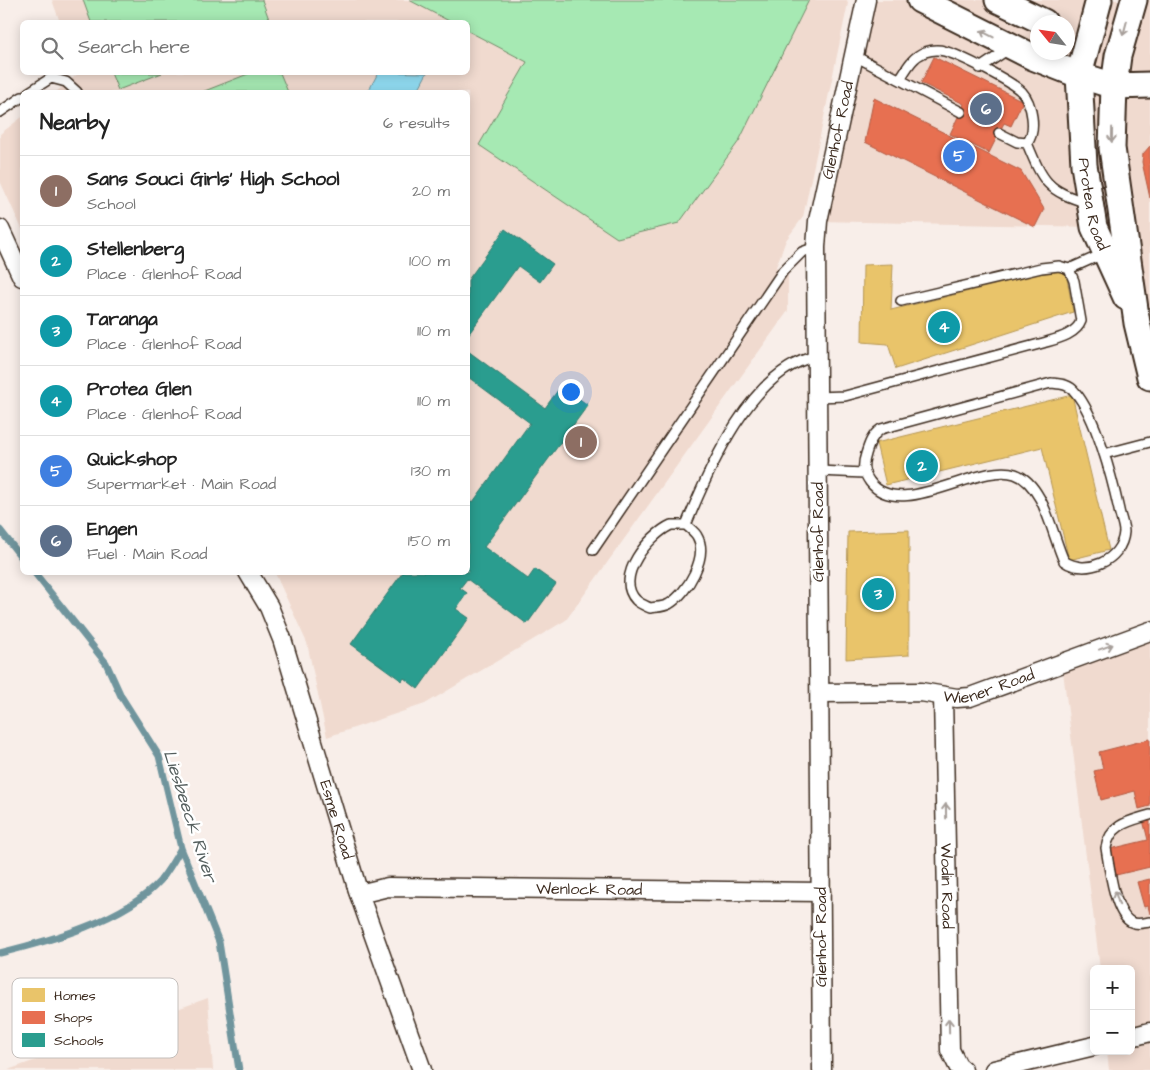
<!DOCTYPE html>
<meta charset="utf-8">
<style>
:root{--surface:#fff;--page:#f6f6f6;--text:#222;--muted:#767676;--line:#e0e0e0;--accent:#c8321e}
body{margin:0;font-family:"Architects Daughter",sans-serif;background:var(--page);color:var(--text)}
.controls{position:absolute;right:15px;bottom:15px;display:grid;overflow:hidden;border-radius:8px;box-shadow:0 2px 12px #0003}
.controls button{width:45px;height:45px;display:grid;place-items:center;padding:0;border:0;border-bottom:1px solid var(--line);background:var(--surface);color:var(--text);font:25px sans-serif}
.compass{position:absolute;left:1030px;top:15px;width:45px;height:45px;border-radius:50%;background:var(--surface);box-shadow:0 2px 12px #0003;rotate:300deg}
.you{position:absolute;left:570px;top:391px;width:18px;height:18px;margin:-12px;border:4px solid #fff;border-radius:50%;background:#1a73e8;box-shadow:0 0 0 8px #1a73e833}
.badge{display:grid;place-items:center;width:32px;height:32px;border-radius:50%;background:var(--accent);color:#fff;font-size:16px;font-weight:700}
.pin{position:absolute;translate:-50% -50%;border:2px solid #fff;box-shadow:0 1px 5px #0006}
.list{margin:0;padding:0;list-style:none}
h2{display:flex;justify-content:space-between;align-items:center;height:65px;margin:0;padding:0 20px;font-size:21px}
h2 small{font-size:16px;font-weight:400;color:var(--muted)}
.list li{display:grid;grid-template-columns:32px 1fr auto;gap:15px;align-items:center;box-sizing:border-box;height:70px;padding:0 20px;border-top:1px solid var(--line)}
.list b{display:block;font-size:19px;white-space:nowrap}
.list p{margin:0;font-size:16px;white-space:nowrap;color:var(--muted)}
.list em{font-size:16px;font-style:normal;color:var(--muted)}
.icon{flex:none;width:28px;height:28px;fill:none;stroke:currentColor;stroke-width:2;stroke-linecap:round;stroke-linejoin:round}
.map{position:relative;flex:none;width:1150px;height:1070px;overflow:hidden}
.search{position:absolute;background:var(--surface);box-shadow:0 2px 12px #0003;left:20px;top:20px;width:450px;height:55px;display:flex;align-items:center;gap:12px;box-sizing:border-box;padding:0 18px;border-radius:8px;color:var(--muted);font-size:19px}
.panel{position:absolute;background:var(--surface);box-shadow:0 2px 12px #0003;left:20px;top:90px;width:450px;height:485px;border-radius:8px}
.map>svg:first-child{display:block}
</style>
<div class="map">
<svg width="1150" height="1070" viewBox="0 0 1150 1070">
<rect width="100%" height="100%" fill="#f8eee9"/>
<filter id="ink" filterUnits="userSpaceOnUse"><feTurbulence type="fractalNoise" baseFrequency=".02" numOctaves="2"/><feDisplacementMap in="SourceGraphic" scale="10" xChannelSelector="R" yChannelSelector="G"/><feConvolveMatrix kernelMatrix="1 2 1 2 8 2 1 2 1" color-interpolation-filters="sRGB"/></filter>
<g filter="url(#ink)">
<path fill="#f0dacf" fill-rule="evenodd" d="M52,0H847L848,3L803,217L786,240L776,267L788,276V311L566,620L425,704L327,737L307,643L275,573L468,572V92H56L80,72H468V22H60Z
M866,0H1150V377L1094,227L818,221ZM1038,22H1068V52H1038Z
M22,117V229L0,181V134Z
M1150,631V1070H1109L1107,1051H1131V969H1100L1062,663Z
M208,998L213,1070H8Z"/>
<path fill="#a6e9b3" stroke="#708a68" d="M83,0H262L270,22H91Z
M409,0H809L739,141L679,223L617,238L479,145L527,62L468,31V22H451Z
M253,72L280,73L288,92H202Z
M111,73H162L118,90Z"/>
<path fill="#91dcf2" stroke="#6f959d" d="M378,73V72L427,73L417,92H368Z"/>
<path fill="#e9c46a" stroke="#b59653" d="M893,264L891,310L1065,268L1073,312L896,369L888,344L862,342L863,265Z
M1072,395L1109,550L1069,560L1042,447L886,485L876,443Z
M909,530V655L846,659L848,532Z"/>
<path fill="#e76f51" stroke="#b35a42" d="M934,57L1023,101L1011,126L1004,123L989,153L950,134L964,104L921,83Z
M874,98L1021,171L1044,209L1035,227L865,142Z
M1150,146V198L1142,162L1143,154Z
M1150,739V806L1139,809L1135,791L1101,800L1094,771L1103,769L1099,752Z
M1150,818V867L1116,875L1110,849L1148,840L1143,820Z
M1150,879V914L1148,906L1144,907L1137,882Z"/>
<path fill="#2a9d8f" stroke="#2f7a6d" d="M505,229L553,264L540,282L518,266L468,335V280Z
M468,351L545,408L561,386L588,405L484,547L528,579L535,569L556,584L527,624L467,579L460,588L467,593L456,609L469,618L418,689L404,678L402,681L351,644L403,572H468V498L473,502L530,423L468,377Z"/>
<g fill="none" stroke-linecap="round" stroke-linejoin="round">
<path stroke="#6f959d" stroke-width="7" d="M0,530L22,558
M34,572L106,663L121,696L159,756L181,848L219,942L239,1070
M0,953C49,941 125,920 160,881C168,871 175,859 181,848"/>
<g stroke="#3b2a1e" stroke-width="12">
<path id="lane" d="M853,55L961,112
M980,68L1010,48
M900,79C907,68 912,57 925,52C931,50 938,49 944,51C960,55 1011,81 1022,92C1032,103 1037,131 1027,143
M29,92L51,78L66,82L77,92
M0,112L22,97
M999,133L1017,142L1027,143C1043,182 1047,191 1088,203
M1069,269L1105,253
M1051,383C1060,384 1069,384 1075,392C1096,416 1112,478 1119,510C1120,516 1124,525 1124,532C1122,561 1085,576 1064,561C1052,535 1044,484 1015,474C979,461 901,522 870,482C863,472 862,466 866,454C869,444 872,435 881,429Z
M817,397L845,396L1043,343C1056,339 1076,335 1081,321L1074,281L1069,269L1059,266L1041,268L901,301
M1104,454L1150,442
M818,471L864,473
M671,525H686C689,528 695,532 697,536C709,556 687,594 669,604C664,607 656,607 650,608C646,606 640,604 636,600C614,577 649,535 671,525Z
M686,525C709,469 751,369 817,356
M593,550L783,271L802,252L816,247
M1150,815C1130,821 1110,824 1106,848C1109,865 1114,913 1131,922C1137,925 1143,923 1150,922"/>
</g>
<g stroke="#3b2a1e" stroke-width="21">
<g id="street">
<path d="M0,229L22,277"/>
<path id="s1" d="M248,572L269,607L282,639L359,894L422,1070"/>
<path id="s2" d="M820,693L921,692L957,698L970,697L1150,631"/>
<path id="s3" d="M943,696L950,1050L958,1066L963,1070"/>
<path id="s4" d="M359,894L388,887L821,892"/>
<path d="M1131,1037L1150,1032"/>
<path id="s5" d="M822,1070L816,247L818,221L866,0"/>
<path d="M994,1070L1094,1046"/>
</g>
</g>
<g stroke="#3b2a1e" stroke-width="29">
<g id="secondary">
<path d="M920,0L1033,57L1079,75L1114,86L1150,85"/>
<path d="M998,0L1044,22"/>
<path id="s6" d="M1099,0L1079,75L1084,165L1094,227L1126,297"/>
<path d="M1134,0L1118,56L1114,86L1112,148L1137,323L1150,377"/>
</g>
</g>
<use href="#lane" stroke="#fff" stroke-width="9"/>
<use href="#street" stroke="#fff" stroke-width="18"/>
<use href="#secondary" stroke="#fff" stroke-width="25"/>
</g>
<defs><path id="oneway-shaft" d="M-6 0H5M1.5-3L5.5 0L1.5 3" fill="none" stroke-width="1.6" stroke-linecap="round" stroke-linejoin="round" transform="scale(1.25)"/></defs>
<g stroke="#a79f9a">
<use href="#oneway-shaft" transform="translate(1125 28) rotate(105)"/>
<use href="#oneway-shaft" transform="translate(987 34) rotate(-153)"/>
<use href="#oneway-shaft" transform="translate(1112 135) rotate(91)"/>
<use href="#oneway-shaft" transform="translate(1106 647) rotate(-20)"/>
<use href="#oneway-shaft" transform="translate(946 811) rotate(-91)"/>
<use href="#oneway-shaft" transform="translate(1117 898) rotate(-107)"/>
<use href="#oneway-shaft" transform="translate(949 1026) rotate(-91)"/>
</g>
</g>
<g text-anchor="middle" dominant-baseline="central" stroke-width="5" stroke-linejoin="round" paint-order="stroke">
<g font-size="16" fill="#3b2a1e" stroke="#fff">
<text stroke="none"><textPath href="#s5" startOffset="942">Glenhof Road</textPath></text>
<text stroke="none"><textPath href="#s6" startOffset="208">Protea Road</textPath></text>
<text transform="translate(818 532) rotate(-90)">Glenhof Road</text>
<text stroke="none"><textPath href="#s2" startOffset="171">Wiener Road</textPath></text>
<text stroke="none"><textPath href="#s1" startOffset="264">Esme Road</textPath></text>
<text stroke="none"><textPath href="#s3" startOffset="190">Wodin Road</textPath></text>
<text stroke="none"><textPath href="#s4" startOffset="231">Wenlock Road</textPath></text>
<text transform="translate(821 937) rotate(-90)">Glenhof Road</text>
</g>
<g font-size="18" font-style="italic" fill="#555f5e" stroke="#fff">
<text transform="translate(190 816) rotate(72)">Liesbeeck River</text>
</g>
</g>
<rect x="12" y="978" width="166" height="80" rx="8" fill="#fff" stroke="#c4bfbc" stroke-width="1"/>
<rect x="22" y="988" width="23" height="14" fill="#e9c46a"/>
<rect x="22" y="1011" width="23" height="13" fill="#e76f51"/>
<rect x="22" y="1033" width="23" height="14" fill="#2a9d8f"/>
<g font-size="14" fill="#3b2a1e">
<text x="54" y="1000">Homes</text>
<text x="54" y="1022">Shops</text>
<text x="54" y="1045">Schools</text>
</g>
</svg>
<div class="controls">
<button>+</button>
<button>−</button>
</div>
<svg class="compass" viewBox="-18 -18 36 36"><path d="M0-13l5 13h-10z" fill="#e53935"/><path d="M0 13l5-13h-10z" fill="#767676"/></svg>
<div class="you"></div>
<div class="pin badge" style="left:581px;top:442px;background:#8d6e63">1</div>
<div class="pin badge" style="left:922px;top:466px;background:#0f9aa8">2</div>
<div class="pin badge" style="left:878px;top:594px;background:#0f9aa8">3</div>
<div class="pin badge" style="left:944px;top:327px;background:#0f9aa8">4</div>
<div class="pin badge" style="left:959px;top:156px;background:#3f7fe0">5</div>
<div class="pin badge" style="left:986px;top:109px;background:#5c6f8a">6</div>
<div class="search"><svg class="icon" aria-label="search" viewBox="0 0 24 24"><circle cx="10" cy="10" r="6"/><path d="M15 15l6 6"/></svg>Search here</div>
<section class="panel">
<h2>Nearby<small>6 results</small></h2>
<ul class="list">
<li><span class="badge" style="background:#8d6e63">1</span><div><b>Sans Souci Girls' High School</b><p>School</p></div><em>20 m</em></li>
<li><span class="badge" style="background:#0f9aa8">2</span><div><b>Stellenberg</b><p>Place · Glenhof Road</p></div><em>100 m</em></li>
<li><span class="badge" style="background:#0f9aa8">3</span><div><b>Taranga</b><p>Place · Glenhof Road</p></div><em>110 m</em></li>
<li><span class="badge" style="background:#0f9aa8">4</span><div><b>Protea Glen</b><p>Place · Glenhof Road</p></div><em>110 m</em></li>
<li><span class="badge" style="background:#3f7fe0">5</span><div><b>Quickshop</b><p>Supermarket · Main Road</p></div><em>130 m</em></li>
<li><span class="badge" style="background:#5c6f8a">6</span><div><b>Engen</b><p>Fuel · Main Road</p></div><em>150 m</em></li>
</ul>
</section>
</div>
